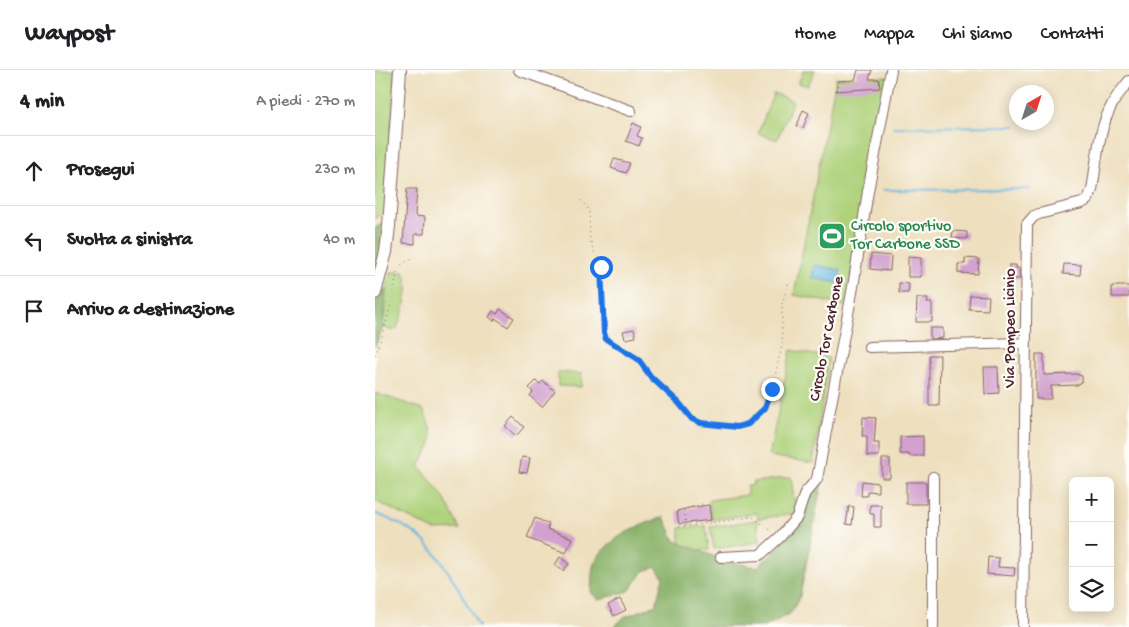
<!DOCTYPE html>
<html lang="it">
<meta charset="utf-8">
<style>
:root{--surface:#fff;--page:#f6f6f6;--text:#202124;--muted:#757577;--line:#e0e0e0}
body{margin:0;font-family:"Gochi Hand",sans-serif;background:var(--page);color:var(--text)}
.controls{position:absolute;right:15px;bottom:15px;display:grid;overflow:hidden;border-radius:8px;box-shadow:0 2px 12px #0003}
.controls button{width:45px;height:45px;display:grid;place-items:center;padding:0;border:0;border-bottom:1px solid var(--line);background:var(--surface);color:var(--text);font:25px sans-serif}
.compass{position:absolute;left:634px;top:15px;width:45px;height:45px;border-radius:50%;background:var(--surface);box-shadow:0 2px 12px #0003;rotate:39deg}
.stop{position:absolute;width:15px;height:15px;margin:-11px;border:4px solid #1a73e8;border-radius:50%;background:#fff}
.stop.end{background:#1a73e8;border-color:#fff;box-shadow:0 1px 5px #0008}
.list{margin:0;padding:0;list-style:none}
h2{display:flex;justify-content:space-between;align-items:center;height:65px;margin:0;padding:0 20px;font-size:21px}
h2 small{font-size:16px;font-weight:400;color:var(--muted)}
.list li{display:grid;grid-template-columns:32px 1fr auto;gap:15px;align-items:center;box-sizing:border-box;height:70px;padding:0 20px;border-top:1px solid var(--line)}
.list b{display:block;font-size:19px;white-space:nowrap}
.list em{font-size:16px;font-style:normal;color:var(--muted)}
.icon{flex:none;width:28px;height:28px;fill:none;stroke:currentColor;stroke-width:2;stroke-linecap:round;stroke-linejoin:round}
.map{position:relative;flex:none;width:754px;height:557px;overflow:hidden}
header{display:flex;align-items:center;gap:30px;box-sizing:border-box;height:70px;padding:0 25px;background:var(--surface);border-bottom:1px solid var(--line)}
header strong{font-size:24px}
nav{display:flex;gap:28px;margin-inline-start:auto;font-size:18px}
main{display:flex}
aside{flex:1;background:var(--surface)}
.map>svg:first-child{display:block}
</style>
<header>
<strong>Waypost</strong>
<nav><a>Home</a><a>Mappa</a><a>Chi siamo</a><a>Contatti</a></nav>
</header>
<main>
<aside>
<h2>4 min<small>A piedi · 270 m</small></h2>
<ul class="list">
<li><svg class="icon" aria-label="ahead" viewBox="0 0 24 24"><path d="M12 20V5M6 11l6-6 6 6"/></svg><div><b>Prosegui</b></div><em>230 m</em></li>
<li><svg class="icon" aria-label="left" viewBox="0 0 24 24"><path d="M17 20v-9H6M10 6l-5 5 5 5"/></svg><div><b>Svolta a sinistra</b></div><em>40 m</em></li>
<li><svg class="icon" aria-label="arrive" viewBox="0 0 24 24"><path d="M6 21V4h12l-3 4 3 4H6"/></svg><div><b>Arrivo a destinazione</b></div></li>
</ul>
</aside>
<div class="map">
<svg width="754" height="557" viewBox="0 0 754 557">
<rect width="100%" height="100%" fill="#fdfcf7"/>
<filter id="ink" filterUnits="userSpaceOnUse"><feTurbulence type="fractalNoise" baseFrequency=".02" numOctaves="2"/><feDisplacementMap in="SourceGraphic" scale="10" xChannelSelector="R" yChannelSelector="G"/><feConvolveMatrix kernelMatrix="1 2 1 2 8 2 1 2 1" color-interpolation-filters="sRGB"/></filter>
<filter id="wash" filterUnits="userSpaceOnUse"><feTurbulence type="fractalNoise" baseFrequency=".0096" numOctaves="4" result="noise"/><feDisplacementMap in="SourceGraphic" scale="20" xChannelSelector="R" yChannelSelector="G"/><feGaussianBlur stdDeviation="1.12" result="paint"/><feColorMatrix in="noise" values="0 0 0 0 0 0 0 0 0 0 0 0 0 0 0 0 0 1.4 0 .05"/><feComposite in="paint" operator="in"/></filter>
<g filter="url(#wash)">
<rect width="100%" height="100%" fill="#eedfbe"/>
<path fill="#aed17a" stroke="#7c7852" d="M0,0H20L11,139L0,149Z
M429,0H440L433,16L423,13Z
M512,7L471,236L419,225L461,8Z
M399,23L418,31L402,70L383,63Z
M16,202H29C37,218 28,243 22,258L17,261L8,257L11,219Z
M416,280L454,288L438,393L394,386Z
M183,302L207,304L206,317L183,316Z
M0,323L48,339C61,371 60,367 44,396L68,426L85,459L59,460L0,431Z
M416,407L421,443L383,449L382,443L337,450L334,430L372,425V416L378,415V412Z
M382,450L385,472L339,479L335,457Z
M331,456L334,480H305V458Z"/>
<path fill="#8ab36a" stroke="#6a694a" d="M7,154L9,160L0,208V158Z
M11,219L8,257L0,277V231L6,222Z
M439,409L447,412L425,526L416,543L389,557H239L249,547L281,535L288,507L281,497L269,501L254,521L223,530L216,522C217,514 216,501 219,494C232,467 263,456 289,447L300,471L351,491L382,497L403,479L422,447Z"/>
<path fill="#64b7e0" stroke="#576b86" d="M439,195L466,200L463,213L437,208Z"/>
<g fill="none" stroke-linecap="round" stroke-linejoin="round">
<path stroke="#64b7e0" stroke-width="2" d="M518,57L640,56
M508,120L655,119
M0,443C13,449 26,453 38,462C66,481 88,527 104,557"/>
</g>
<g id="blocks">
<path fill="#d2a1cf" d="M483,0H497L494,9H504L505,18L461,21L463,11L480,10Z
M428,40L434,43L428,58L422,56Z
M258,53L266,57L262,66L267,68L264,76L251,71Z
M239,89L255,93L251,103L236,98Z
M32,119H42L40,146L50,147L49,164H40V174L28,173Z
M578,161L592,162V169L577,168Z
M496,184L516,186L515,201L495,199Z
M533,187L546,188V207H533Z
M590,188L604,189L603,204L583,203V194H590Z
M689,194L706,195L705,205L688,204Z
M634,195H641V198H644L645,209H634Z
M524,213L534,214L533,223H524Z
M737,216H754V227H737Z
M595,225L614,226L613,240L594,239Z
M542,228L553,229L552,233H557V252H541Z
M125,239L139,248L133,257L120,248L119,251L114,247L118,241L122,244Z
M555,258H568V268L555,269Z
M259,259L261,267L250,269L248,261Z
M661,284H669V305L701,304L707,306V312L702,315L676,316V329H661Z
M554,285H565L564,336H554Z
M609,297H623L624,323L610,324Z
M161,311L165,314L168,311L180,321L167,337L155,326L158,322L154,318Z
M138,347L149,357L141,366L130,356Z
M488,347L501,348L499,373H504V386H492V366H487Z
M548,366V386H534V384H525V367Z
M147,387L155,388L152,403L144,402Z
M507,389H515V408H507Z
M487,411L503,413V422L492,421V426H486Z
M531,412H551V434H531Z
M334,435L336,450L304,454L302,441L314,438Z
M495,435H506V457H499V444H495Z
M474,436L479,437L477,455L471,454Z
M160,448L174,454L172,459L197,468L191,483L152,468Z
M185,487L194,494L188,501L180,495Z
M613,487L624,488L623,497L640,498L639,506L612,504Z
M245,529L251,540L239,546L233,535Z"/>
</g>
</g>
<g filter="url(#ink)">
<use href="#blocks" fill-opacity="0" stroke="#83625e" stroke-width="1"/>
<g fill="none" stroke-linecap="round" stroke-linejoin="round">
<g stroke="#83625e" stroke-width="12">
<path id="minor" d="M144,0L256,41
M494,277L650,273
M346,487L385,485L405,467L422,447L430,423L442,409L478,217L493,121L516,0
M558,557V407
M648,557L652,154L659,146L664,144L707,133L713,129L717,120C722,91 723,59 738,33C742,25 749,18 754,11"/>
</g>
<g stroke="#83625e" stroke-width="14">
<path id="major" d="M0,223L11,182L14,156L25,0"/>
</g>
<path stroke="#83625e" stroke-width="1" stroke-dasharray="1 4" stroke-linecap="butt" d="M206,130L214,140L215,169L218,179L226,197L229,263L231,269L263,289L277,307L304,333L317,349L326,353L362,357L373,354L382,346L389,338L397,319L407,275V234L414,211
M0,285C12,256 18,227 23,197L39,187
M311,456L309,439L328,434
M304,457L378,447L398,462"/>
<use href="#minor" stroke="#fff" stroke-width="10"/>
<use href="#major" stroke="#fff" stroke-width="12"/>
</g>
</g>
<g fill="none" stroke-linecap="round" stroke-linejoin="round" filter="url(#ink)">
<path stroke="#1a73e8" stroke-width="6" d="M226,197L229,263L231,269L263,289L276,307L304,333L317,349L326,353L362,357L373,354L390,338L397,319"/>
</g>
<defs>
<g id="stadium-square" transform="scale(1.4375)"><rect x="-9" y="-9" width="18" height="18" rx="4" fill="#2e9e5b" stroke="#fdfcf7"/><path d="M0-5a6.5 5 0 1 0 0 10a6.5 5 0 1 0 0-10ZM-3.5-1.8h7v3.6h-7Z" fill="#fff"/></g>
</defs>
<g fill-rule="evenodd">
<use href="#stadium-square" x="457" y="166"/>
</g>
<g text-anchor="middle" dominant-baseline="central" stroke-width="4.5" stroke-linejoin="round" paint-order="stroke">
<g font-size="16" fill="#27864d" stroke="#fdfcf7" text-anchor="start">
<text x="476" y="157">Circolo sportivo<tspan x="476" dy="18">Tor Carbone SSD</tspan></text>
</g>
<g font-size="16" fill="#4a1f2b" stroke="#fdfcf7">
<text transform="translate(636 258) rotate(-90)">Via Pompeo Licinio</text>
<text transform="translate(453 269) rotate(-79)">Circolo Tor Carbone</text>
</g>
</g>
</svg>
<div class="controls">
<button>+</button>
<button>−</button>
<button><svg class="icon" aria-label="layers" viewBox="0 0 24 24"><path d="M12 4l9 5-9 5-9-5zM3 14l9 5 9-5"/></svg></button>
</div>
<svg class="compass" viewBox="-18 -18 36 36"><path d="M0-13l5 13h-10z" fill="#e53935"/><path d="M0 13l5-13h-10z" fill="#757577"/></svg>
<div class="stop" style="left:226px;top:197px"></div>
<div class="stop end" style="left:397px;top:319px"></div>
</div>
</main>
